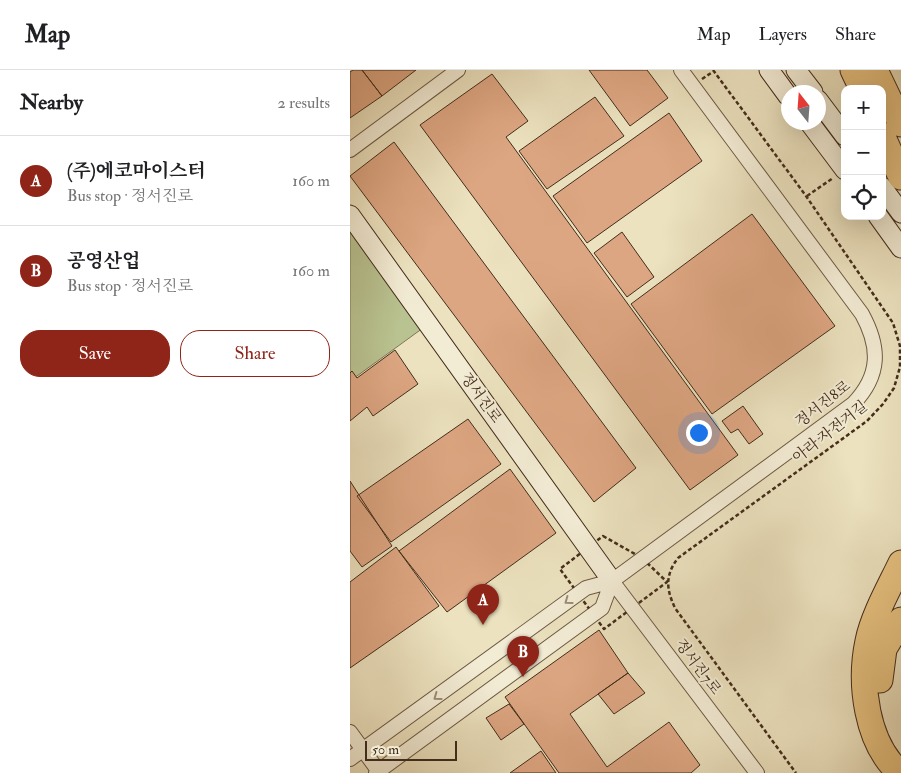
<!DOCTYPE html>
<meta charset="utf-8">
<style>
:root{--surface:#fff;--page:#f6f6f6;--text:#202124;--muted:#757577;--line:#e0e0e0;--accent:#8f2418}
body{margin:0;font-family:"IM FELL Double Pica","Noto Serif KR",serif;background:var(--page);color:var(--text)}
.controls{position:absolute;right:15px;top:15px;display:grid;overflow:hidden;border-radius:10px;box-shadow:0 5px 20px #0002}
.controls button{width:45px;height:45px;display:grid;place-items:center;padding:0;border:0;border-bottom:1px solid var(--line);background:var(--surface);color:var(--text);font:25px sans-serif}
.compass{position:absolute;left:431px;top:15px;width:45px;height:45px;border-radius:50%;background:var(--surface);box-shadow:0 5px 20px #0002;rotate:343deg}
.scale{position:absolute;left:15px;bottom:12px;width:92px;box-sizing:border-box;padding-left:5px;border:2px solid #432d1b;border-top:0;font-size:14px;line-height:18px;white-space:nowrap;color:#432d1b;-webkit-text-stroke:4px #f3ecd5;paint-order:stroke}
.you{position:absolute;left:348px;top:362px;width:18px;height:18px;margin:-12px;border:4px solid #fff;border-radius:50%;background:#1a73e8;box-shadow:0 0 0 8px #1a73e833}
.badge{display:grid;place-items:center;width:32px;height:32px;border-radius:50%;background:var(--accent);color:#fff;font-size:16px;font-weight:700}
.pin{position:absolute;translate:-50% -41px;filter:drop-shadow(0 1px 2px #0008)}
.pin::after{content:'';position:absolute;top:26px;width:18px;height:15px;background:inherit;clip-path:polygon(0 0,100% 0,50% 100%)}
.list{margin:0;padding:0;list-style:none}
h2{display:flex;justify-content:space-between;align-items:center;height:65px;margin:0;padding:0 20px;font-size:21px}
h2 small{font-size:16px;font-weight:400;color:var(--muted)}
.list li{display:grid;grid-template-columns:32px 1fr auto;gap:15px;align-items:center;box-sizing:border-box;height:90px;padding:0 20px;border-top:1px solid var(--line)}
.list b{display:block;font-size:19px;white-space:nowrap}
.list p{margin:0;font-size:16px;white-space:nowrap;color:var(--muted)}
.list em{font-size:16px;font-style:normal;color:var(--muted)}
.actions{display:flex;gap:10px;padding:15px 20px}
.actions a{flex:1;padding:11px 0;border:1px solid var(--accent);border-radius:20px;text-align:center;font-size:18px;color:var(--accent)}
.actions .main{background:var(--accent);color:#fff}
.icon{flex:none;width:28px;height:28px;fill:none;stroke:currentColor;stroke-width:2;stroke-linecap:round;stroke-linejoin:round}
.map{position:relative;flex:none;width:551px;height:703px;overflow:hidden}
header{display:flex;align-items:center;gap:30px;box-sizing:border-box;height:70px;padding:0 25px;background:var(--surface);border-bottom:1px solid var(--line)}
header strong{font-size:24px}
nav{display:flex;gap:28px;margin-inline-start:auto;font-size:18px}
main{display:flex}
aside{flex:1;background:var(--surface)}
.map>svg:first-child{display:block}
</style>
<header>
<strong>Map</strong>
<nav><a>Map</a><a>Layers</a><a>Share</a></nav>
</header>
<main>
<aside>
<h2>Nearby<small>2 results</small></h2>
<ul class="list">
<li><span class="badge">A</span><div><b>(주)에코마이스터</b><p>Bus stop · 정서진로</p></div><em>160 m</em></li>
<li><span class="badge">B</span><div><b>공영산업</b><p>Bus stop · 정서진로</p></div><em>160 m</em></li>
</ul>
<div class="actions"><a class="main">Save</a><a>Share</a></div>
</aside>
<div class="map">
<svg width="551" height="703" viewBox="0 0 551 703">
<rect width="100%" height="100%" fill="#ece2bf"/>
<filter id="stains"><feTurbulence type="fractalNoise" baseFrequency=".004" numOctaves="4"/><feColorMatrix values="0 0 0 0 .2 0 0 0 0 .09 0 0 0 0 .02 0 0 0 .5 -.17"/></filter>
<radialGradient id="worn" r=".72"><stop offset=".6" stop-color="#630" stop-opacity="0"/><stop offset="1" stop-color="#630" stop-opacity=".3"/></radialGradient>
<path fill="#b9c391" stroke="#7e7856" d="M0,155L73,258L0,311Z"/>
<path fill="#dda682" stroke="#432d1b" d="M3,0H12L32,26L0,48V2Z
M12,0H66L32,26Z
M239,0H297L318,28L280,56Z
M142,4L178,51L156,67L388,385L340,420L70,55Z
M245,27L274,66L197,119L169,81Z
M319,43L352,91L237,173L203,126Z
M44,72L286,398L244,432L0,106Z
M402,144L485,256L362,344L281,234Z
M272,162L304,207L277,227L244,183Z
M45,280L68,314L23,346L17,337L0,351V303L2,301L7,308Z
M393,336L413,364L399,374L388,359L381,363L372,351Z
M118,349L151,394L41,472L7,426Z
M160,399L206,463L97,542L49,481Z
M0,411L42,476L12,497L0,481Z
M46,477L89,536L0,598V512Z
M249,560L278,603L220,644L257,697L319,652L350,695L341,703H209L155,627Z
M278,603L295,623L264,644L248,624Z
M159,634L174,654L151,670L136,648Z
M191,681L206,703H160Z"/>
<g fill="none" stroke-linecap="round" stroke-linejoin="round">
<g stroke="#6d5a44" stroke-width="16">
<path id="street" d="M0,80L108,0
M262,511L407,703
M0,662L30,703
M0,689L236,518L262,511L503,334C531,305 530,277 512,244L331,0
M26,703L252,538L262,511"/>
</g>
<g stroke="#432d1b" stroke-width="21">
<path id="secondary" d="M419,0L438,26
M446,0L463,22
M468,30L495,66
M459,52L495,100
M532,117L551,143
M0,145L262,511
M528,146L551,178"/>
</g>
<g stroke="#432d1b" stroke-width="27">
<path id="highway" d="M503,0L512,19
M525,0L551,54
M532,65L551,107
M530,610L534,579L551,550
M550,703C516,673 509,613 518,571C523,546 540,516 551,493"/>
</g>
<path stroke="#432d1b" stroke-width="2.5" stroke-dasharray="4 2.5" stroke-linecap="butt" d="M363,0L456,126L543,253L550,276V297L544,318L533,334L517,351L328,488C315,505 316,519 325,538L446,703
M352,9L364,1
M457,126L483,108
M253,466L292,488L317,512L254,559L210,499Z"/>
<use href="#street" stroke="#f3ecd5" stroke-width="14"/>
<use href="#secondary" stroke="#f3ecd5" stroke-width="19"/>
<use href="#highway" stroke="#e6c180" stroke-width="25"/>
</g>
<defs><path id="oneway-chevron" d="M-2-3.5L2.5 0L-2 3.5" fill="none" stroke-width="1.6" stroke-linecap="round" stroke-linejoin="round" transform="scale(1.25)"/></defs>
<g stroke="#9b8c78">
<use href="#oneway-chevron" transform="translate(218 531) rotate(144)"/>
<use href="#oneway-chevron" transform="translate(87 627) rotate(144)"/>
</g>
<g text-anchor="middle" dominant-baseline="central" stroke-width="4" stroke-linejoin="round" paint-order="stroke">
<g font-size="15" fill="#432d1b" stroke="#f3ecd5">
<text transform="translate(131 328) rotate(54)">정서진로</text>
<text transform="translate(473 334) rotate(-38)">정서진8로</text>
<text transform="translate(480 362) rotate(-38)">아라 자전거길</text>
<text transform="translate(348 597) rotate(53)">정서진7로</text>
</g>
</g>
<rect width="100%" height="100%" filter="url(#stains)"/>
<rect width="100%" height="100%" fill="url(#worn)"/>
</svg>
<div class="controls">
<button>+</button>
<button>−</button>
<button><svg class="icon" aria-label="locate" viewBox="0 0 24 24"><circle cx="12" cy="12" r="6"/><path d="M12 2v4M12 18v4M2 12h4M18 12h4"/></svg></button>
</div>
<svg class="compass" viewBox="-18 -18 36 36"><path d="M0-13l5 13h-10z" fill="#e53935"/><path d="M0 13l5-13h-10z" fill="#757577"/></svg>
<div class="scale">50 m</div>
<div class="you"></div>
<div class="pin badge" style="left:133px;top:555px">A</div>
<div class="pin badge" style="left:173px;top:607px">B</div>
</div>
</main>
